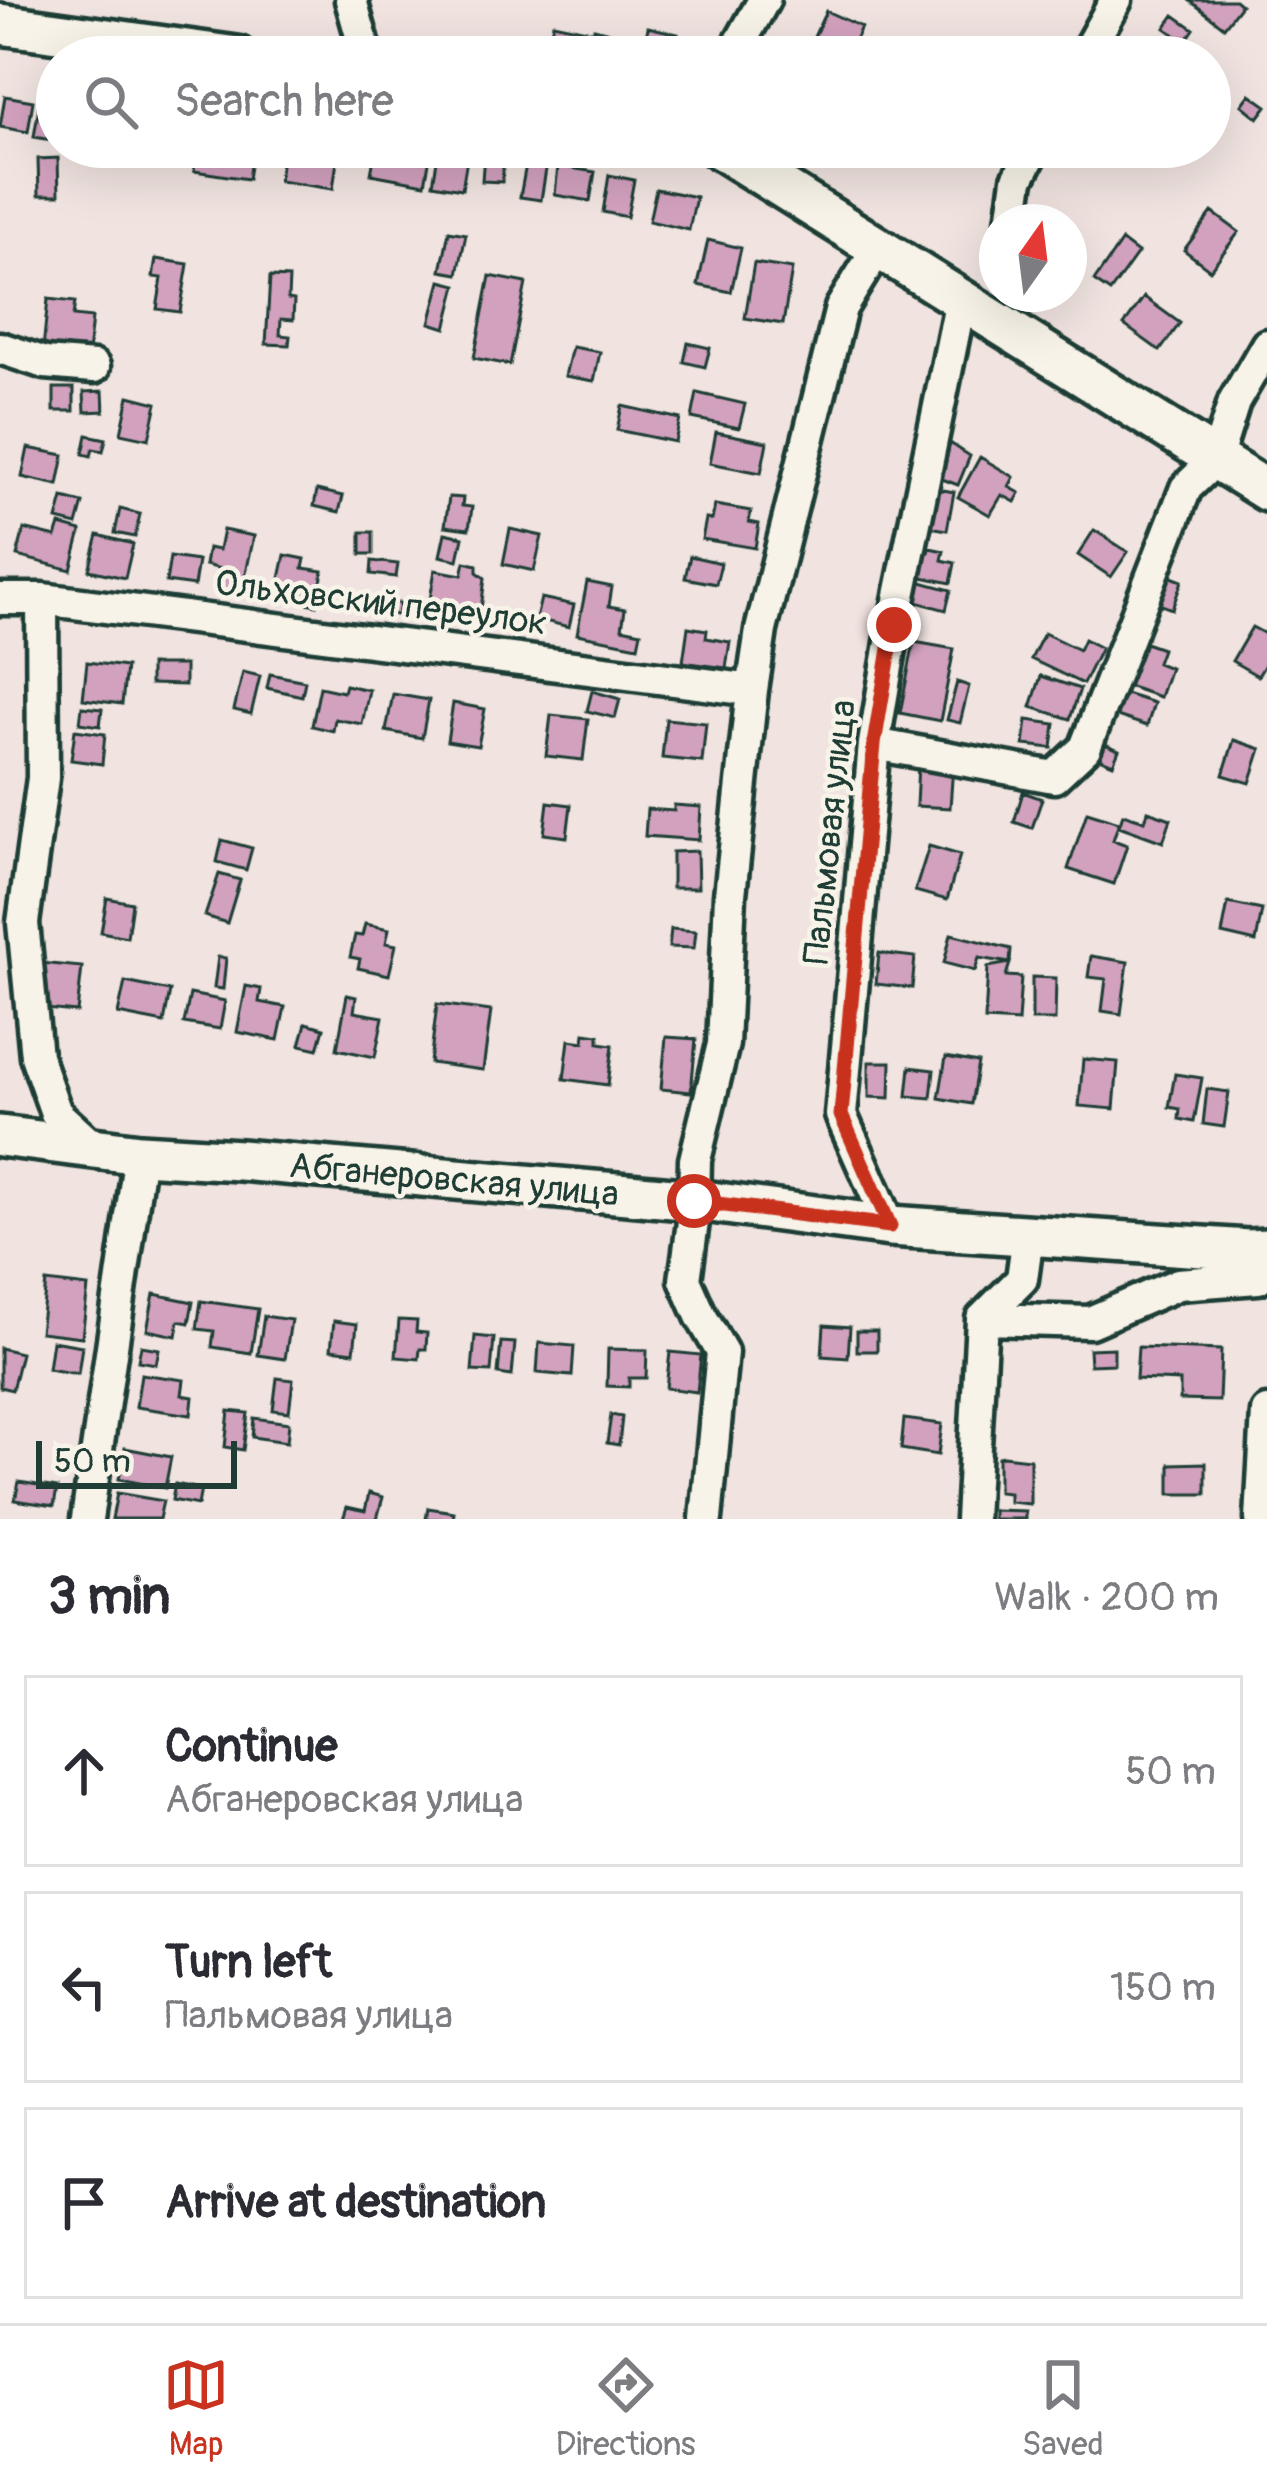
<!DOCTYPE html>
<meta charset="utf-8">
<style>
:root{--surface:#fff;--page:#f2f2f3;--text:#2b2b33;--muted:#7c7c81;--line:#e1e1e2;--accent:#c8321e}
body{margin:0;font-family:Pangolin,sans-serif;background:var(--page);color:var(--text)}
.compass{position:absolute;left:979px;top:204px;width:108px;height:108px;border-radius:50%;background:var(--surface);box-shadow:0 12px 48px #0002;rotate:14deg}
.scale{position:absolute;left:36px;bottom:30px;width:201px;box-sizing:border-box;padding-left:12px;border:6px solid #1f3d34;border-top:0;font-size:33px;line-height:42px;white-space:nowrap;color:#1f3d34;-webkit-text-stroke:9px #f7f3e8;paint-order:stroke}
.stop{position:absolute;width:36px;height:36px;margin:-27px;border:9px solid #c8321e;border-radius:50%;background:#fff}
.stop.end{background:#c8321e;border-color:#fff;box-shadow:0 3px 12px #0008}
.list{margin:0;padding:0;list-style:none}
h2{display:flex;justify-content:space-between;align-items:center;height:156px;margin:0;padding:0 48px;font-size:51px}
h2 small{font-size:39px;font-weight:400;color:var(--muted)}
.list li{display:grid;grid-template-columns:78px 1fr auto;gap:36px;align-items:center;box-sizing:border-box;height:192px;margin:0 24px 24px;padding:0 24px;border:3px solid var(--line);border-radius:0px}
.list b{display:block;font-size:45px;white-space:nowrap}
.list p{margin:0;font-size:39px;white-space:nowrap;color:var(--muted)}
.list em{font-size:39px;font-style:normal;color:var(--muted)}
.icon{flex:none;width:66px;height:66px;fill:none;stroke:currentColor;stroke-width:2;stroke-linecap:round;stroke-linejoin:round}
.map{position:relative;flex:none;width:1267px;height:1519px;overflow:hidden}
.search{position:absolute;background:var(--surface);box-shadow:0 12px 48px #0002;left:36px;right:36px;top:36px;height:132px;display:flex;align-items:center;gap:30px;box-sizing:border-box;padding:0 42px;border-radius:66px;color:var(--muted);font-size:45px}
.sheet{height:804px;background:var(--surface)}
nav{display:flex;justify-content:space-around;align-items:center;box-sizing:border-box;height:168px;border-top:3px solid var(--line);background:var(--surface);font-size:33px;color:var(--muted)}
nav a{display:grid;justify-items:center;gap:6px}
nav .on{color:var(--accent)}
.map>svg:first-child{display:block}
</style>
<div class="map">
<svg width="1267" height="1519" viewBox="0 0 1267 1519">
<rect width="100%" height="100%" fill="#f0e3e0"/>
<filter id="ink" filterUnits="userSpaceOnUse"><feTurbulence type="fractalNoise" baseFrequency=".00833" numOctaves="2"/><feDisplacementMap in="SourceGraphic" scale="24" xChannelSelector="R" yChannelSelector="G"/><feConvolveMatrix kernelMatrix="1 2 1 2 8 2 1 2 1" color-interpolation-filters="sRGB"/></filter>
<g filter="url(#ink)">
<path fill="#d2a1be" stroke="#1f3d34" stroke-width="3" d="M1189,0H1235L1241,5L1224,27Z
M826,11L861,27L848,55L813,39Z
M1174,15L1194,29L1185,42L1165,28Z
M553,23L591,31L587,48L549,40Z
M648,27L678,34L673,55L644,48Z
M594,28L610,32L608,40L616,41L614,53L590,48Z
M1250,94L1267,106L1258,118L1242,105Z
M5,96L33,101L28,132L0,127Z
M40,100L57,103V141L34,137Z
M197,147H253L248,179L194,171Z
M283,147H339L333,189L279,181Z
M376,147H420L419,155L430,157L425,184L371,174Z
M439,149L468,153L462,189L433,184Z
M484,153L504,155L502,182L482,181Z
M58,158L59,195H39L38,159Z
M527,159L547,163L541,200L520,197Z
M558,166L595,172L590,201L555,195Z
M609,175L634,180L627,217L603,212Z
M656,189L696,197L689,230L649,221Z
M1212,212L1239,232L1210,270L1184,250Z
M449,231L466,234L458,274L441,271Z
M708,240L741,248L731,292L698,285Z
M1122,241L1138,253L1110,292L1094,281Z
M156,259L188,264L180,312L157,309L162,278L153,277Z
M754,263L792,269L783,324L745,318Z
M490,276L526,283L510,365L474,358Z
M270,277L289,278L288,299L294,300L293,320L281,319L280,335L290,336L289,345L266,344Z
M441,281L457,285L446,328L430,323Z
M1144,297L1180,323L1160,351L1124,325Z
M48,299L75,302L73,316L92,318L88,354L43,349Z
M688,343L710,348L705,367L684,362Z
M572,347L600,352L594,381L565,376Z
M54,388H74V411H54Z
M103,391L104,411L85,412L84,392Z
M697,393L745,404L739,428L692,418Z
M129,396L157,403L149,439L121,433Z
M622,406L680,419L675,442L617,430Z
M716,432L767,442L761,473L710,463Z
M87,435L106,439L103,451L93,449L91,456L83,454Z
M950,443L970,456L958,485L942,479Z
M28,448L64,455L58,485L22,477Z
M980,457L1014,477L1009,487L1020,493L1015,502L1002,495L990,515L958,497Z
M938,489L954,492L947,530L930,527Z
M317,490L343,496L339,512L314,506Z
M449,497L463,498L462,506L472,507L469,529L445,526Z
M63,498L83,503L77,525L57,520Z
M715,505L751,511L749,522L759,524L755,548L702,539L706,519L712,520Z
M120,509L140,514L135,537L115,533Z
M60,525L81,531L71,570L17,556L24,529L56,537Z
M510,529L542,536L534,571L503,564Z
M223,530L254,536L241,596L216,591L221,569L205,565L208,548L219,550Z
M1094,530L1128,552L1111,577L1078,555Z
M361,532H373V554H361Z
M445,533L463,537L458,560L440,556Z
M98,535L133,544L125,578L89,570Z
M930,548L944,551L942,560L955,563L951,583L913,575L918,550L929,552Z
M285,555L305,559L303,568L323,571L317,605L276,597Z
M690,556L721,563L716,584L685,578Z
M170,557L198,561L194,586L166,582Z
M372,561L398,564L396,577L371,574Z
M465,562L477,565V572L485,578L481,609L469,606L465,623L427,617L435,570L462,575Z
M1158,572L1182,581L1172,609L1148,600Z
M914,580L951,590L946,610L909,600Z
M587,582L612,587L609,606L625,609L622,628L641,632L638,646L577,634Z
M541,598L574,605L569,627L536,619Z
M362,599L400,603L398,615L360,611Z
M688,627L707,630L706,638L730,642L726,668L683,662Z
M1252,627L1267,635V661L1258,676L1232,661Z
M1044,633L1079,650L1084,639L1101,648L1083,684L1031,659Z
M914,642L954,649L940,721L900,713Z
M1142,642L1162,649L1157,663L1170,668L1160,697L1127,686Z
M87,662L126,667L122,704L83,699Z
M150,665H185V685L150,684Z
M243,672L260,676L251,714L234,710Z
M270,674L305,681L302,696L267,688Z
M1041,676L1080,689L1070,719L1031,707Z
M957,682L969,686L960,723L947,720Z
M345,685L369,690L362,724L335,719L333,731L312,726L320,687L343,692Z
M592,691L620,699L615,718L587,711Z
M1122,693L1154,703L1147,726L1114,715Z
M393,694L429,700L422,738L386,731Z
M453,703L485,709L478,746L447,741Z
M82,707L102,709L100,726L80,723Z
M551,715L588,719L583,760L546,756Z
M666,719L706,723L702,762L662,758Z
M1027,720L1055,724L1052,748L1024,745Z
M75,730L105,734L102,764L71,760Z
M1234,740L1261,749L1250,783L1223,775Z
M1098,741L1119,750L1113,764L1092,755Z
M918,763L953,765L950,808L916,806Z
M1023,792L1042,799L1032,828L1014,822Z
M548,802L571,805L567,837L544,834Z
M674,805L701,807L699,840L645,836L647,809L674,811Z
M1148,811L1171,819L1163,842L1119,826L1123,814L1145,821Z
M1087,812L1119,822L1113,840L1127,845L1114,884L1068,869Z
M222,840L252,848L246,870L217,862Z
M929,846L960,855L947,900L915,891Z
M697,851L698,888H672V852Z
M219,874L240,880L227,923L205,916Z
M107,898L132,903L127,937L101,932Z
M1228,903L1262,910L1256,942L1222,934Z
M365,924L389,929L386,943L396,945L389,975L358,968L360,959L350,957L355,935L362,936Z
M671,929L696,931L694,948L669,947Z
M951,934L1011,949L1010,963L979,958L975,971L944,963Z
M879,953L915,957L912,988L876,984Z
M1091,956L1128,962L1121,1014L1102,1011L1106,979L1088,977Z
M218,957L226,958L223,989L214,988Z
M40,963L82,967L77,1012L34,1008Z
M1010,963L1006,976L1021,977L1018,1022L985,1020L988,967Z
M1032,977L1056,978L1055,1020H1032Z
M125,982L170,991L164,1023L118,1014Z
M246,986L261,989L259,1002L285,1007L278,1040L237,1032Z
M190,994L225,1001L220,1029L184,1023Z
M347,995L356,997L354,1012L383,1017L375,1057L337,1049Z
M437,1004L491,1011L483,1070L430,1063Z
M306,1023L324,1028L318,1049L300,1045Z
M585,1033L599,1035V1043L613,1045L608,1085L564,1079L569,1040L584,1042Z
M666,1037L696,1039L691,1092L661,1089Z
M946,1057L978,1063L971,1104L939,1098Z
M1083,1059L1118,1062L1114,1109L1079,1106Z
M869,1062H891L890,1098L869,1097Z
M910,1067L934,1070L931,1098L907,1096Z
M1175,1074L1202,1078L1194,1122L1179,1119L1180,1109L1169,1107Z
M1207,1089L1229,1092L1224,1127L1203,1124Z
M46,1282L88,1287L82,1337L40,1332Z
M154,1294L193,1302L189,1323L179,1321L176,1336L147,1330Z
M201,1301L258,1309L251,1353L212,1347L214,1331L197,1329Z
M264,1316L291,1320L285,1359L258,1355Z
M399,1320L417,1321L416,1332L427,1333L426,1349H420L419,1359L396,1357Z
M334,1321L357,1324L354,1352L331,1349Z
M824,1325L850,1327L848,1358L822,1356Z
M857,1331H877V1351H857Z
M475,1336L494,1338L491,1372L472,1371Z
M52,1341L82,1346L78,1374L48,1369Z
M501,1342L515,1343L512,1376L498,1374Z
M539,1343L574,1346L572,1376L537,1373Z
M141,1346L159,1349L156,1364L138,1361Z
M1138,1347L1221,1350L1219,1401L1180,1400V1381L1136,1379Z
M0,1348L21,1353L12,1390L0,1387Z
M1114,1348V1364L1090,1365L1089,1349Z
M608,1349L647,1350L646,1378H629V1387L607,1386Z
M670,1352L701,1355L697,1392L666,1388Z
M141,1374L184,1380L182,1395L193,1397L191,1415L136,1407Z
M277,1378L293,1380L289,1412L273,1410Z
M229,1411L248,1413L243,1450L225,1447Z
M611,1415L622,1417L619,1445L607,1443Z
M254,1418L289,1423L287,1442L252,1437Z
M904,1419L942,1424L938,1455L901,1449Z
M125,1448L171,1457L165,1488L119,1479Z
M1003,1456L1030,1459V1504L1009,1502V1493L998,1492V1457Z
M1206,1463V1494H1170V1464Z
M19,1482L57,1488L54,1506L15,1500Z
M175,1484L201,1489L198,1505L172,1500Z
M117,1493L163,1501L159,1519H112Z
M369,1493L383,1497L377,1519H343L347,1507L365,1511Z
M428,1508L454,1512L453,1519H426Z
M993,1510L1025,1511V1519H993Z"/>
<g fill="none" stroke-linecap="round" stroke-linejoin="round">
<g stroke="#1f3d34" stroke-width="39">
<path id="minor" d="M351,0L367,57
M732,57L764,0
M1084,57L1116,0
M1012,222L1018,179L1035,147
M0,348L45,363L94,367
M0,599H42L114,608L752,690
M42,599L43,778L23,923L36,1056L56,1113L93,1147
M874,744L1054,777L1085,748L1186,488L1216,459L1234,402L1267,345
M696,1200L685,1280L701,1316L722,1352L706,1519
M694,1201L695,1160L723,1044L730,895L752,690L761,630L841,308L878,248
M890,1226L841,1115L874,744L894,625L961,299
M982,1319L1022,1279L1028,1235
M87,1519L140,1154
M971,1519L982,1319L1090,1322L1178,1284L1258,1278
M1261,1519L1267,1412"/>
</g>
<g stroke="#1f3d34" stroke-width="48">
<path id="tertiary" d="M0,24L237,57
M717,147L1267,491
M0,1136L140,1154L240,1160L696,1200L890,1226L1248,1250L1267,1249"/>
</g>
<use href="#minor" stroke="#f7f3e8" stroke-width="30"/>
<use href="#tertiary" stroke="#f7f3e8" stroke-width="39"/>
</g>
</g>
<g fill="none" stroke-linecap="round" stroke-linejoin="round" filter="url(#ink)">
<path stroke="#c8321e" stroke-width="15" d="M694,1201L890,1226L841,1115L874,744L894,625"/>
</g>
<g text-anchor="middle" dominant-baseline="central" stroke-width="9" stroke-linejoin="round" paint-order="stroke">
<g font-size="36" fill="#1f3d34" stroke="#f7f3e8">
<text transform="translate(381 603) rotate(7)">Ольховский переулок</text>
<text transform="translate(830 832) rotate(-84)">Пальмовая улица</text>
<text transform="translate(454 1180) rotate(5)">Абганеровская улица</text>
</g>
</g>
</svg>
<svg class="compass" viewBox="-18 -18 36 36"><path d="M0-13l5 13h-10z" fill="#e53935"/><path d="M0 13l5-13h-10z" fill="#7c7c81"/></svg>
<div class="scale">50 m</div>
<div class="stop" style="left:694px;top:1201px"></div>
<div class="stop end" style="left:894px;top:625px"></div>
<div class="search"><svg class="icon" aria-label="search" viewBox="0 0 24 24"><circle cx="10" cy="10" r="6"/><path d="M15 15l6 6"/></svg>Search here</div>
</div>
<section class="sheet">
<h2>3 min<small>Walk · 200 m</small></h2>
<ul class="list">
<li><svg class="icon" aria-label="ahead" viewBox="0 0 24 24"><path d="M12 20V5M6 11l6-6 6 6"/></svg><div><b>Continue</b><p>Абганеровская улица</p></div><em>50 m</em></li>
<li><svg class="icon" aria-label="left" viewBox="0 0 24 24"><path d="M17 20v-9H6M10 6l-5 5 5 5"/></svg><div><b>Turn left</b><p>Пальмовая улица</p></div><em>150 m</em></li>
<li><svg class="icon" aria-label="arrive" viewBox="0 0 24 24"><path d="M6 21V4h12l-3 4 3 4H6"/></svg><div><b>Arrive at destination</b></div></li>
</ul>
</section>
<nav>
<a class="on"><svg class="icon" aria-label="map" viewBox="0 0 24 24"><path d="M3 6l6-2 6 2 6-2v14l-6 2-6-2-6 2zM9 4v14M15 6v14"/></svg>Map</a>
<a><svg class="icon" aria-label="directions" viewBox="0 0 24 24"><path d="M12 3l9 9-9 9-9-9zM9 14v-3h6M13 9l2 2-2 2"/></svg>Directions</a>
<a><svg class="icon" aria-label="saved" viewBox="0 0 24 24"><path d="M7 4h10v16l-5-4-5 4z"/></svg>Saved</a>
</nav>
